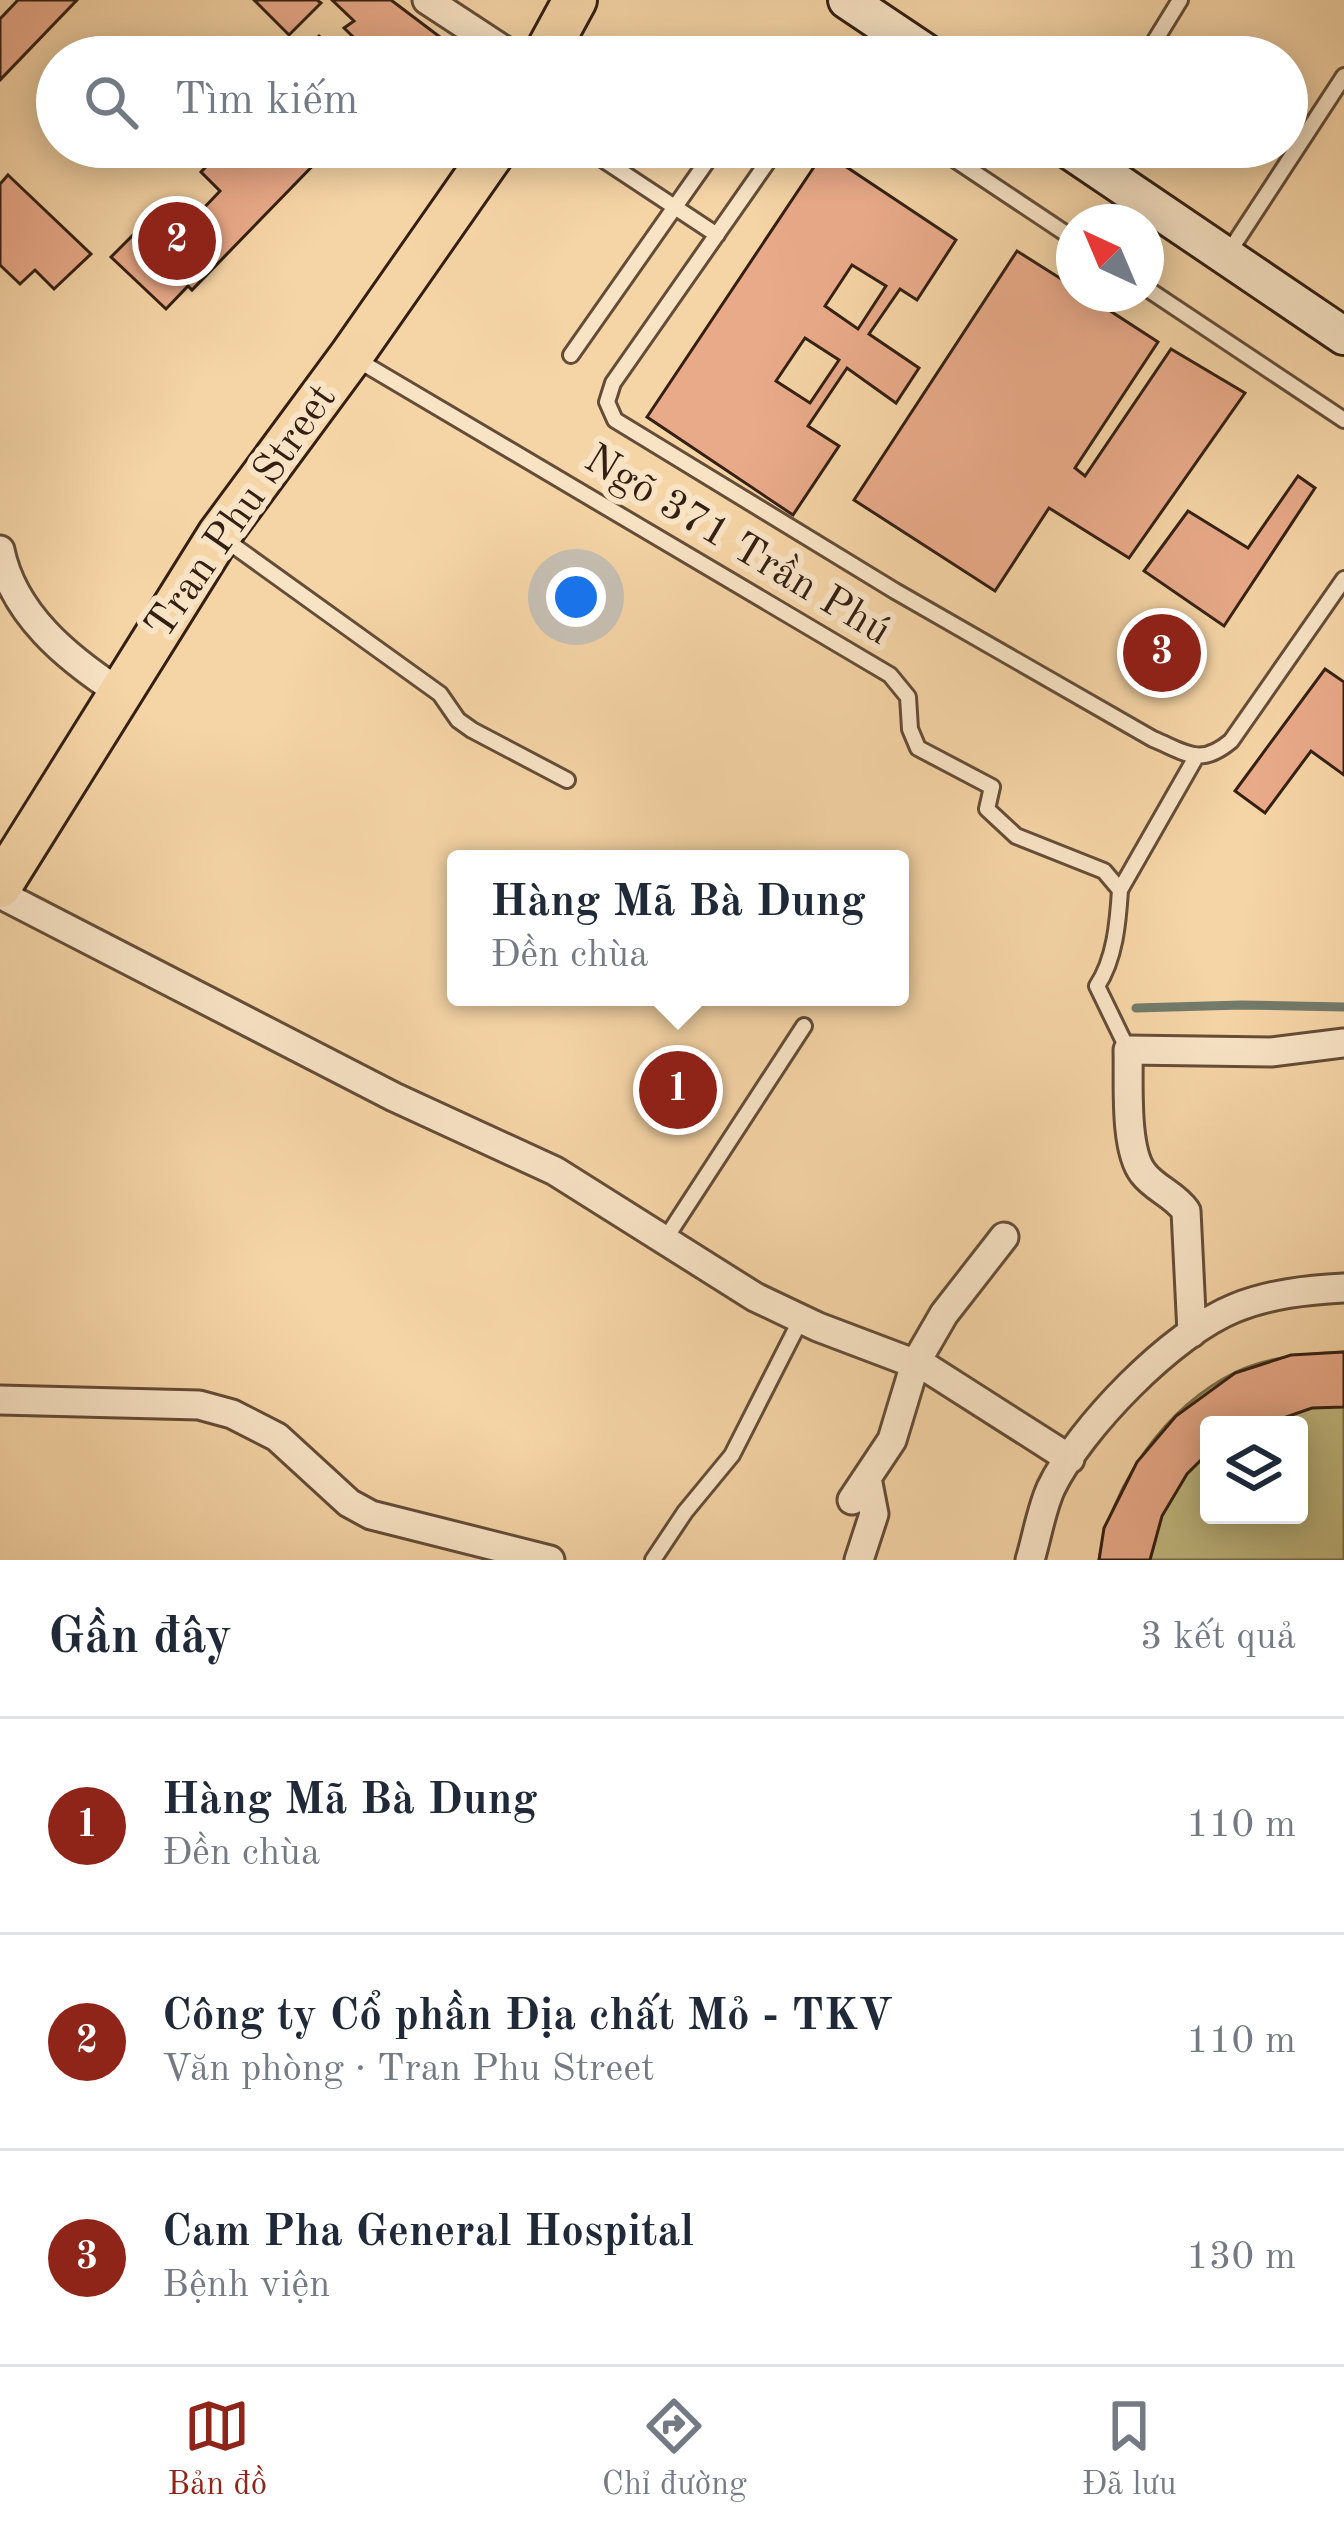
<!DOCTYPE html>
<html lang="vi">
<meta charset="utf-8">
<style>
:root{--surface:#fff;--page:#f6f6f7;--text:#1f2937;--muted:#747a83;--line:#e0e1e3;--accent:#8f2418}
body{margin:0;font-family:"Old Standard TT",serif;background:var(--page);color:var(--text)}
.controls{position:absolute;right:36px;bottom:36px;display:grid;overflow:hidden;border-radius:12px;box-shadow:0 6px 30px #0003}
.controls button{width:108px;height:108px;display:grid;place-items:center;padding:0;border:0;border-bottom:3px solid var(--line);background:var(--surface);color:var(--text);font:60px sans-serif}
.compass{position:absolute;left:1056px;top:204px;width:108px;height:108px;border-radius:50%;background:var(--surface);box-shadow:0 6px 30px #0003;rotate:316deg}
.you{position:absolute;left:576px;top:597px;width:42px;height:42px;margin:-30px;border:9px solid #fff;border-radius:50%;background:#1a73e8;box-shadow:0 0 0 18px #1a73e833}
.badge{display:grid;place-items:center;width:78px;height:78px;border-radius:50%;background:var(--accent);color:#fff;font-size:39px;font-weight:700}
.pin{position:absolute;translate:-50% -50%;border:6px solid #fff;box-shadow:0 3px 12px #0006}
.popup{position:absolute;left:447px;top:850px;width:462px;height:156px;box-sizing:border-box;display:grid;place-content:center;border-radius:12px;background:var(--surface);filter:drop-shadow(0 3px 9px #0005);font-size:39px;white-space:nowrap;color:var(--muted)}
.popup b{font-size:45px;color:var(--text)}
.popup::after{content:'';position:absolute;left:50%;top:100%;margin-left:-24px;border:24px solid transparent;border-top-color:var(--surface)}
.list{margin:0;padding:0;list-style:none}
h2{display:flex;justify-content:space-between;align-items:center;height:156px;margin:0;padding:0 48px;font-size:51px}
h2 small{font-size:39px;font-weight:400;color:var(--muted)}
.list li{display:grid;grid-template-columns:78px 1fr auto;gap:36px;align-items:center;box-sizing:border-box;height:216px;padding:0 48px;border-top:3px solid var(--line)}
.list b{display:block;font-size:45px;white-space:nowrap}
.list p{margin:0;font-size:39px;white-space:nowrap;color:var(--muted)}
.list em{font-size:39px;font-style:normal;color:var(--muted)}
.icon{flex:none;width:66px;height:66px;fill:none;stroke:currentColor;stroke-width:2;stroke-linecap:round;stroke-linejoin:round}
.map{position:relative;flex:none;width:1344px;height:1560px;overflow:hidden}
.search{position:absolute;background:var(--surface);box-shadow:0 6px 30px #0003;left:36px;right:36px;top:36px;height:132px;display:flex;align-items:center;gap:30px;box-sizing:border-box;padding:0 42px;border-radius:66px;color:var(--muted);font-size:45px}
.sheet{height:804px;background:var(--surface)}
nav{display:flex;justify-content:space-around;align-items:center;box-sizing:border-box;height:168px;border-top:3px solid var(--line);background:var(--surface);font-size:33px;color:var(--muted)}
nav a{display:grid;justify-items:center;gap:6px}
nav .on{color:var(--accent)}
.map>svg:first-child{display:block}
</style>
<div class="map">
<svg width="1344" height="1560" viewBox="0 0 1344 1560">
<rect width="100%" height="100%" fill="#f5d4a6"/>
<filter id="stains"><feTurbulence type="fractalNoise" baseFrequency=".00167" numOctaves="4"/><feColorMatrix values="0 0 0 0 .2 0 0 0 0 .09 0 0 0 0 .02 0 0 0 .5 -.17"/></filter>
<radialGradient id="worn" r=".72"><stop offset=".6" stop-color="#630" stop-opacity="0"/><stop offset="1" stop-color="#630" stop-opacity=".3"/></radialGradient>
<path fill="#c2bb82" stroke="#7b6e4a" stroke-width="3" fill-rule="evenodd" d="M1344,1352V1560H1099C1112,1484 1165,1407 1236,1372C1270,1356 1307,1354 1344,1352ZM1209,1425H1299V1515H1209Z"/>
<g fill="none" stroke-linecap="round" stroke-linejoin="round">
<path stroke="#737b6b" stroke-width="9" d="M1136,1008L1242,1005L1344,1007"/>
</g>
<path fill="#e9aa89" stroke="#342013" stroke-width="3" fill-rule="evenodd" d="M18,0H77L0,80V19Z
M254,0H317L321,3L289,35Z
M332,0H391L448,43L438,57H374L344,28L354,21Z
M319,36L341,57H298Z
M225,147H331L192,290L188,286L166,309L111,257L137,231L161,253L220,191L201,172Z
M824,152L956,240L917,300L900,289L869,334L919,368L896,403L847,368L808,426L839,446L793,515L647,417ZM852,265L886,286L858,329L825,306ZM805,338L839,360L810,403L776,381Z
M8,175L91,254L54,289L35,270L20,284L0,265V184Z
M1017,251L1074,287V294H1084L1158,342L1075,468L1085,476L1171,349L1245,393L1129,558L1049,508L995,591L854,500Z
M1298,476L1315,488L1224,626L1144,571L1188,511L1248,548Z
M1325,669L1344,682V775L1311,751L1265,813L1235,791Z
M1344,1352V1407L1312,1408L1263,1425H1209V1452L1187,1474L1162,1516L1150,1560H1099L1104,1528L1137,1462L1176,1416L1235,1373L1291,1355Z"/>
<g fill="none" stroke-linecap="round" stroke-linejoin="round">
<g stroke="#644d38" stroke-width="20">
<path id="lane" d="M1145,57L1180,0
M584,147L717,235
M778,147L613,383L607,402L615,420L895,591L1153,739C1187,753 1200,767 1231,741L1344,579
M936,147L1074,239
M1229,252L1344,76
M1146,288L1344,420
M571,355L717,147
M356,359L890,675L908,697L910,729L918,748L992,787L987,809L1016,836L1104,871L1120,890C1118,922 1115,959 1097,986L1128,1050
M223,538L440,694L458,720L472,730L567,780
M1120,890L1196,757
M664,1241L804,1026
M653,1560L685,1512L732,1455L801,1319"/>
</g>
<g stroke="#644d38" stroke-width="33">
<path id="street" d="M427,0L514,57
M0,550C13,614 67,658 119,692
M0,894L394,1097L555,1171L755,1297L818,1327L929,1369L1070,1459
M1192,1333L1186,1211C1174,1194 1155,1189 1143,1173C1124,1149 1129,1080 1128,1050L1271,1052L1344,1043
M0,1400L199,1405L232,1414L277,1437L349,1503L371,1515L550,1560
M852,1500L892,1440L915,1364L944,1314L1004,1237
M859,1560L874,1514L867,1478
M1030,1560C1037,1537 1041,1510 1051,1488C1080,1428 1172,1333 1235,1308C1269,1294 1307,1290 1344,1288"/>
</g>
<g stroke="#342013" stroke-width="42">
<path id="secondary" d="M847,0L932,57
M1065,147L1344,336"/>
</g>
<g stroke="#342013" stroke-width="48">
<path id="primary" d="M544,57L575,0
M0,886L219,535L351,356L497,147"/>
</g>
<use href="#lane" stroke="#f8e3c5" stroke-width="14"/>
<use href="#street" stroke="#f8e3c5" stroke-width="27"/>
<use href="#secondary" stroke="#f8e3c5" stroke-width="36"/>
<use href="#primary" stroke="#f5d4a6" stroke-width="42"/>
</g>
<g text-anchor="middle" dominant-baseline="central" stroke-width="12" stroke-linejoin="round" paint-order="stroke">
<g font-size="42" fill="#342013" stroke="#f8e3c5">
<text transform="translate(242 512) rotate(-55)">Tran Phu Street</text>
<text transform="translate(737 546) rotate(31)">Ngõ 371 Trần Phú</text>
</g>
</g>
<rect width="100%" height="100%" filter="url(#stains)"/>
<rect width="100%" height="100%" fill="url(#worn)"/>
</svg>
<div class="controls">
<button><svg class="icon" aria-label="layers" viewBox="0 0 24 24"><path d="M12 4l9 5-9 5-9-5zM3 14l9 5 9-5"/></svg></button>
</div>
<svg class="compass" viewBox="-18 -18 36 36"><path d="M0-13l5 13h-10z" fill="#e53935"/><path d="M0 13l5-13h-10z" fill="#747a83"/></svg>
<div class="you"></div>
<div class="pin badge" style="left:678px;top:1090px">1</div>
<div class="popup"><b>Hàng Mã Bà Dung</b>Đền chùa</div>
<div class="pin badge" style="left:177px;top:241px">2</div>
<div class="pin badge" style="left:1162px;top:653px">3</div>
<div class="search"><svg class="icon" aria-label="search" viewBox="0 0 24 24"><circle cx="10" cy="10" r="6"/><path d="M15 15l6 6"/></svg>Tìm kiếm</div>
</div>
<section class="sheet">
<h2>Gần đây<small>3 kết quả</small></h2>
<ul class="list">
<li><span class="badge">1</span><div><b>Hàng Mã Bà Dung</b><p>Đền chùa</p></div><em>110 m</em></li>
<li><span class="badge">2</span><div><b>Công ty Cổ phần Địa chất Mỏ - TKV</b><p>Văn phòng · Tran Phu Street</p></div><em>110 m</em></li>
<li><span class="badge">3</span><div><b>Cam Pha General Hospital</b><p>Bệnh viện</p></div><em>130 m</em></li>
</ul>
</section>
<nav>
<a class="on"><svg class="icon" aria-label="map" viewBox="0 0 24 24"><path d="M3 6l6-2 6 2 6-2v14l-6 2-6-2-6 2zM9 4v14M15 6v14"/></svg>Bản đồ</a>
<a><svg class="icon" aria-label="directions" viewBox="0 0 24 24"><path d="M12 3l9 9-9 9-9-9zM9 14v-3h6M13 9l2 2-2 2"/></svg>Chỉ đường</a>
<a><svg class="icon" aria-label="saved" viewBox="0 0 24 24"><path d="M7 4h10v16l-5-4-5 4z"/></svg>Đã lưu</a>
</nav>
